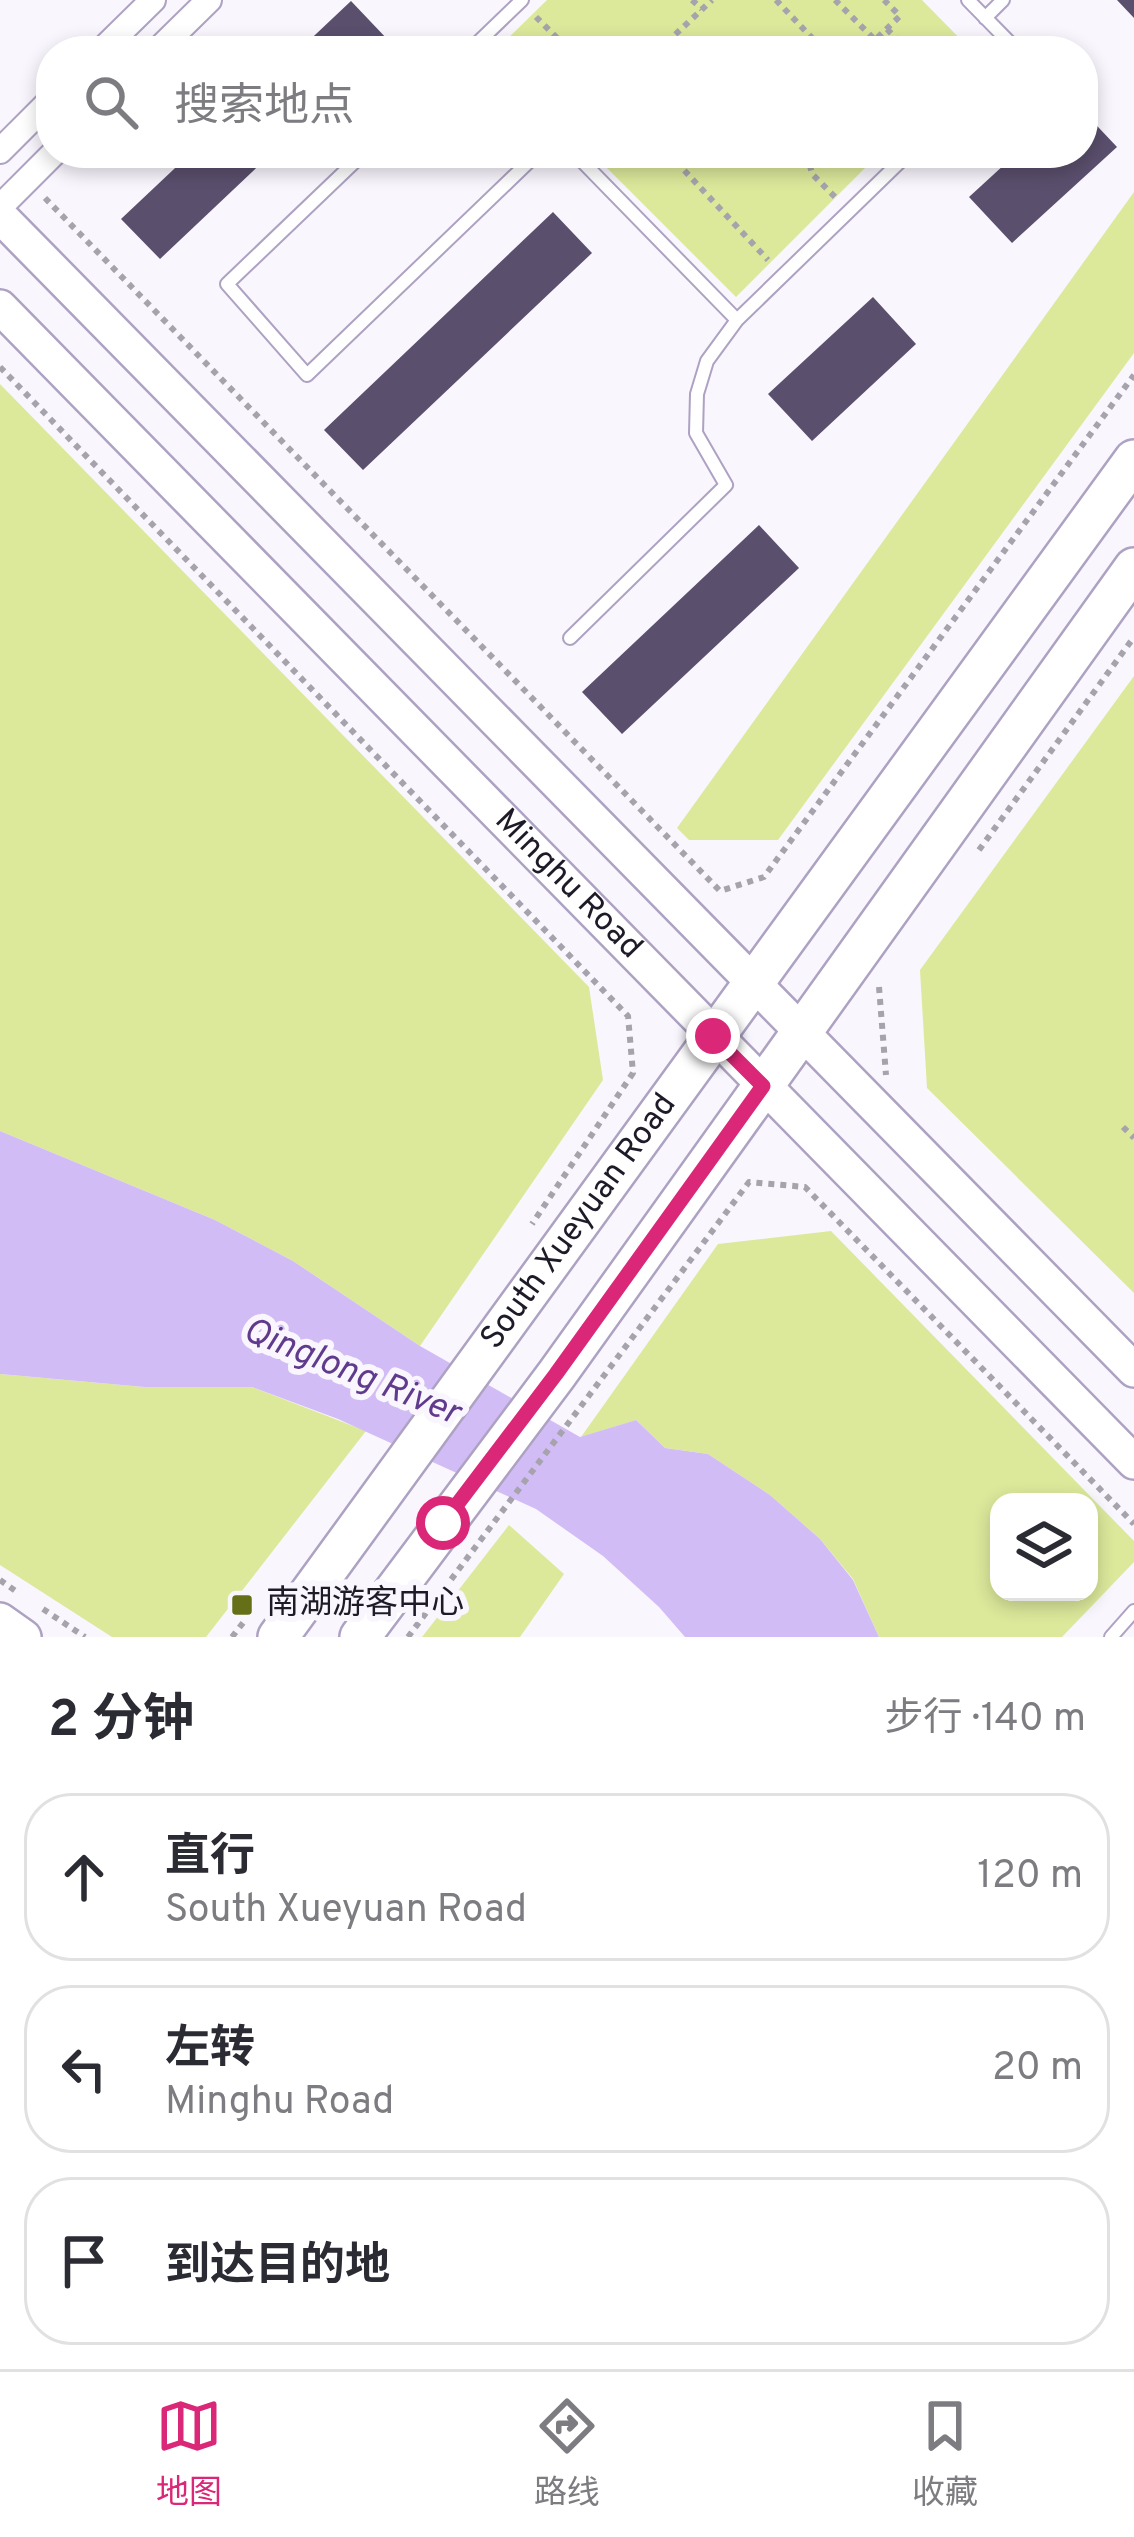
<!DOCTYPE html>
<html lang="zh">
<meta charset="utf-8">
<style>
:root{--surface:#fff;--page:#f7f7f7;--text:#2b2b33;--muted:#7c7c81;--line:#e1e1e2;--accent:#db2777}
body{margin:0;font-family:Overpass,"Noto Sans SC",sans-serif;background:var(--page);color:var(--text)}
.controls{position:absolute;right:36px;bottom:36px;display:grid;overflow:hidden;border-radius:24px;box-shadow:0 6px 18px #0003}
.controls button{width:108px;height:108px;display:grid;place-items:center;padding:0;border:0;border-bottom:3px solid var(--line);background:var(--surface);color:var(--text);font:60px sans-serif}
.stop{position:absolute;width:36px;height:36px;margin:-27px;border:9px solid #db2777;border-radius:50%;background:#fff}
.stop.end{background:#db2777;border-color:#fff;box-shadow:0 3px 12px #0008}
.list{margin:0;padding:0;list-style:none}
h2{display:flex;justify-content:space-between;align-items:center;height:156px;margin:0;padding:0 48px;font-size:51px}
h2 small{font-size:39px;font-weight:400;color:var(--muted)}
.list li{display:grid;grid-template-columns:78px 1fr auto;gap:36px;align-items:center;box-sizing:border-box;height:168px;margin:0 24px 24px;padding:0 24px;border:3px solid var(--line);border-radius:48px}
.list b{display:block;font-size:45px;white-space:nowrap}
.list p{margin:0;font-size:39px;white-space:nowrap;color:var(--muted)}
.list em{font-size:39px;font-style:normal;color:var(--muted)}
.icon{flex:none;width:66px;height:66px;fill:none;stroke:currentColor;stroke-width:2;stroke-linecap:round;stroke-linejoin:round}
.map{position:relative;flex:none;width:1134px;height:1637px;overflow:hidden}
.search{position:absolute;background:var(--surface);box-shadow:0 6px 18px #0003;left:36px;right:36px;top:36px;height:132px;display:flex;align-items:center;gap:30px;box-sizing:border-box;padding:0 42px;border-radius:48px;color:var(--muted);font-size:45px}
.sheet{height:732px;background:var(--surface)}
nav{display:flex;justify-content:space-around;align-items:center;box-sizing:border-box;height:168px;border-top:3px solid var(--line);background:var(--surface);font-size:33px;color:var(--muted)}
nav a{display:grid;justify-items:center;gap:6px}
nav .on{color:var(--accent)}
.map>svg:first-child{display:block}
</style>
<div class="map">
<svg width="1134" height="1637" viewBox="0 0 1134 1637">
<rect width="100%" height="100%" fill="#f9f6fd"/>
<path fill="#dce99b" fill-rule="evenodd" d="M547,0H922L972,51H495Z
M592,153H880L736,297Z
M1134,192V353L778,840H689L677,828Z
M0,384L589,987L603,1080L420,1346L293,1261L215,1220L0,1131Z
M1134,676V1293L927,1088L920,970Z
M831,1231L1134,1541V1562L1062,1637H879L853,1579L820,1539L770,1495L708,1454L665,1448L636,1420L581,1437L718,1244ZM999,1502H1089V1592H999Z
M0,1374L144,1387H252L366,1431L206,1637H112L0,1565Z
M509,1525L564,1574L520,1637H422Z"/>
<path fill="#d2bcf5" d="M0,1131L215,1220L293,1261L420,1346L580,1437L636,1420L665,1448L708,1454L770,1495L820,1539L853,1580L879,1637H685L659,1607L603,1556L536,1509L338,1419L252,1387H144L0,1374Z"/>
<path fill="#5a4f6d" d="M1117,0H1134V18Z
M351,1L389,41L379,51H298Z
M1083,111L1117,147L1012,243L969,197L1017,153H1083Z
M191,153H272L160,259L121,219Z
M553,212L592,253L363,470L324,430Z
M873,297L916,344L812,441L768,394Z
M759,525L799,568L622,734L582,692Z"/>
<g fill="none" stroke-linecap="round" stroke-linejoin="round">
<g stroke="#aea2c3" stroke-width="16">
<path id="lane" d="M968,0L1016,49L1013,51
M985,18L1003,0
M469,51L522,0
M364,153L227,284L307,375L538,153
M574,153L737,320
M570,638L726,485L696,433L697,394L707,361L737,320L909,153
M1111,1637L1134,1611"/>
</g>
<g stroke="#aea2c3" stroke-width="28">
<path id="street" d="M101,51L153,0
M157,51L209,0
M0,151L51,100
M0,207L54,153"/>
</g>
<g stroke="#aea2c3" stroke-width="38">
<g id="secondary">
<path d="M0,216L1134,1370"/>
<path id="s1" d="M0,307L1134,1462"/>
<path d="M0,1620L24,1637"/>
</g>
</g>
<g stroke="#aea2c3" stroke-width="44">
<g id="primary">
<path id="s2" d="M278,1637L1134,460"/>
<path d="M360,1637L557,1374L1134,568"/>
</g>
</g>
<path stroke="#a6a3ac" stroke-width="6" stroke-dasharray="6 6" stroke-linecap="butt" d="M692,0L702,9
M776,0L814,40L802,51
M835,0L875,40L900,16L884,0
M536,17L570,51
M887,29L908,51
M668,51L663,46L712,0
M668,153L768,260
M807,153L812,174L836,198
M45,198L720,891L764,877L1134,375
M0,367L628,1016L633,1073L532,1224
M979,850L1134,637
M879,987L886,1075
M1123,1127L1134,1138
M0,1580L17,1592
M43,1609L85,1637
M232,1637L246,1619
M408,1637L749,1182L805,1187L1134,1524"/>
<use href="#lane" stroke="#fff" stroke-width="12"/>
<use href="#street" stroke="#fff" stroke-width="24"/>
<use href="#secondary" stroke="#fff" stroke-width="33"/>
<use href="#primary" stroke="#fff" stroke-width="39"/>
</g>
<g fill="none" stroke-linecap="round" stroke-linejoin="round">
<path stroke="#db2777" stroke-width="15" d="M443,1523L556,1374L763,1086L713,1036"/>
</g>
<rect fill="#656f18" stroke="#f9f6fd" stroke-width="4.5" x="230" y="1593" width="24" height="24" rx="6"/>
<g text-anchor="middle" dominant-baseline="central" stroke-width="12" stroke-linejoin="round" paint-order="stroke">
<g font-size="33" fill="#1f1a27" stroke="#f9f6fd">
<text stroke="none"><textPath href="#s1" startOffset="810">Minghu Road</textPath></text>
<text stroke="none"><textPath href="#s2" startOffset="513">South Xueyuan Road</textPath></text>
</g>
<g font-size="33" fill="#1f1a27" stroke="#f9f6fd" text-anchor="start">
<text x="266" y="1605">南湖游客中心</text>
</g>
<g font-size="36" font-style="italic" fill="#603b8d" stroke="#f9f6fd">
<text transform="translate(351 1373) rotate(22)">Qinglong River</text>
</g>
</g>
</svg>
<div class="controls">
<button><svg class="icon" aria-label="layers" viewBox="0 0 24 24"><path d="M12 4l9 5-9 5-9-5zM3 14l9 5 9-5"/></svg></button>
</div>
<div class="stop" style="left:443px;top:1523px"></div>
<div class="stop end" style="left:713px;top:1036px"></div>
<div class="search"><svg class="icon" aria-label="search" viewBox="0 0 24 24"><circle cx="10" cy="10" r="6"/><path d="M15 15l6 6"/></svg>搜索地点</div>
</div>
<section class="sheet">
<h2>2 分钟<small>步行 · 140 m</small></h2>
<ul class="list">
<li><svg class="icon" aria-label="ahead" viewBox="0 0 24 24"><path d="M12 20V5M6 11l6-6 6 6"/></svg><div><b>直行</b><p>South Xueyuan Road</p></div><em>120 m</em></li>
<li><svg class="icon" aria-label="left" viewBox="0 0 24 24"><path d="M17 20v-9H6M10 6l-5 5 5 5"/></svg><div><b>左转</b><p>Minghu Road</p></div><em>20 m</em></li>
<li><svg class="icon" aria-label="arrive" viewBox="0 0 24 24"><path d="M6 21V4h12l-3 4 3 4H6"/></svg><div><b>到达目的地</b></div></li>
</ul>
</section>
<nav>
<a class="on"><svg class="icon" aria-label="map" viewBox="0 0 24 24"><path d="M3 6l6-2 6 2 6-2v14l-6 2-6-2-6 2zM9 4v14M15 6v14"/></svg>地图</a>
<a><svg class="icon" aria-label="directions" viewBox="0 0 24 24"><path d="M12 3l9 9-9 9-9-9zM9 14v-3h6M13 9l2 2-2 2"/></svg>路线</a>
<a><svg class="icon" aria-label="saved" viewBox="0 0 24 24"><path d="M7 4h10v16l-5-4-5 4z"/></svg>收藏</a>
</nav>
